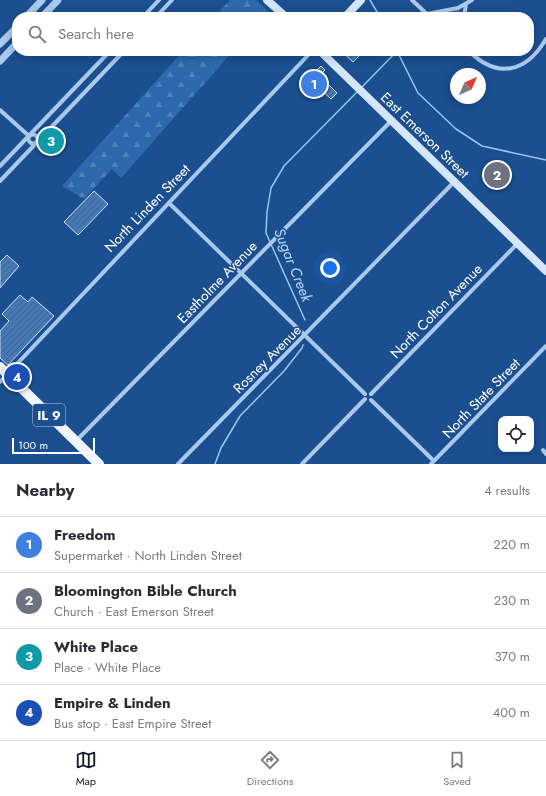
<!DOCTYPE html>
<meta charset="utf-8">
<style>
:root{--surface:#fff;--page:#f2f2f3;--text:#2b2b33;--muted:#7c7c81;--line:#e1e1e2;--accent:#111827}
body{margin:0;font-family:Jost,sans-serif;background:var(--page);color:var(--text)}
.controls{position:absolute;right:12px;bottom:12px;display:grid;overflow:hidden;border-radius:8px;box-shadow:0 2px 10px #0003}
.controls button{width:36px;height:36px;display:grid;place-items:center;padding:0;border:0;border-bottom:1px solid var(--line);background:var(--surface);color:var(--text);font:20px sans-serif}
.compass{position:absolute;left:450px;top:68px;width:36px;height:36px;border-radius:50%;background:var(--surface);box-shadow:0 2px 10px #0003;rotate:45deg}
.scale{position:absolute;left:12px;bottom:10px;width:83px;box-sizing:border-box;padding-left:4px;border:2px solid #fff;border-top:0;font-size:11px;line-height:14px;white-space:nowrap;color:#fff;-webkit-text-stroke:3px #1b4f8f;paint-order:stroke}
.you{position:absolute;left:330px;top:268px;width:14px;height:14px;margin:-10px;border:3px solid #fff;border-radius:50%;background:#1a73e8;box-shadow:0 0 0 6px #1a73e833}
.badge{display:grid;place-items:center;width:26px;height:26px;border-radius:50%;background:var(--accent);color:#fff;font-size:13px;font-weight:700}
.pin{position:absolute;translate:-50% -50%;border:2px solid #fff;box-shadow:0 1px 4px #0006}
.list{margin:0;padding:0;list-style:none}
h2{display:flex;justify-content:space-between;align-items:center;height:52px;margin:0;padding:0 16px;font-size:17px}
h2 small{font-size:13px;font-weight:400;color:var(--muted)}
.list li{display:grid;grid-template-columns:26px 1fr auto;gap:12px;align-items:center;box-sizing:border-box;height:56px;padding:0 16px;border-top:1px solid var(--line)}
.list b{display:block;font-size:15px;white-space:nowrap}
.list p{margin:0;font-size:13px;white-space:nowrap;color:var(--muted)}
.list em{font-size:13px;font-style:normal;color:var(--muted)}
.icon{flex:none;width:22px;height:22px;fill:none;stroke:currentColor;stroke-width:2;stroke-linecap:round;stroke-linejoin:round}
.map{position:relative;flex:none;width:546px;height:464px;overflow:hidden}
.search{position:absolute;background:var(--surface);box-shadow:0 2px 10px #0003;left:12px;right:12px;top:12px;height:44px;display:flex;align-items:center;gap:10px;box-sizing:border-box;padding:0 14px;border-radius:16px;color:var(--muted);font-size:15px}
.sheet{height:276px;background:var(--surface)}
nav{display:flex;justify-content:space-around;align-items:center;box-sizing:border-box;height:56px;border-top:1px solid var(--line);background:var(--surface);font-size:11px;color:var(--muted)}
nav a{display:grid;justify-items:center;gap:2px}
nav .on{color:var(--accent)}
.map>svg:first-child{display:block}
</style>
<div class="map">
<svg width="546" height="464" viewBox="0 0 546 464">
<defs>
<pattern id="forest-firs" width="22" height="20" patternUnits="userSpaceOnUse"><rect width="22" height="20" fill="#2e69ad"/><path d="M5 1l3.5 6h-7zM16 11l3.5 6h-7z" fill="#4d80b9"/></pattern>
<pattern id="park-crowns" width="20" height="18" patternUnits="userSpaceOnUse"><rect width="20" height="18" fill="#2e69ad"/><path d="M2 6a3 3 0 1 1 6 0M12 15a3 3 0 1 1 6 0" fill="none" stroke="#4d80b9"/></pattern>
<pattern id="building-hatch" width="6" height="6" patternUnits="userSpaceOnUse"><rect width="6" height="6" fill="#4478b7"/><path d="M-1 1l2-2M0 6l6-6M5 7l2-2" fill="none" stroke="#486282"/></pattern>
</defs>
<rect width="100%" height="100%" fill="#1b4f8f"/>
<path fill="url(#forest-firs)" d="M230,0H256L268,11L263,17H214Z
M183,51H233L121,178L112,169L84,199L62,186Z"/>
<path fill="url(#park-crowns)" d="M459,10L462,12L460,17H438Z"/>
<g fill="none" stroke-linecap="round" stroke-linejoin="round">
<path stroke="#9cc4f0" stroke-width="1.5" d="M370,0L380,17
M397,51L418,93L456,129L482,146L546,160
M362,87L397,51
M305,320L266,233L267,212L271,188L284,166L358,91
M215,464L221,448L240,416L284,371L302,348L303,345"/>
</g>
<path fill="url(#building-hatch)" stroke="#cfe3fa" d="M341,51H364L353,62Z
M321,66L325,70L321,74L317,70Z
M315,77L325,86L328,84L337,93L331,99L318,87L312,94L306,88Z
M94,191L108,204L78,235L64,222Z
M7,255L19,266L0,288V262Z
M20,295L28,302L32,297L54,316L8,365L0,358V331L9,321L2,314Z"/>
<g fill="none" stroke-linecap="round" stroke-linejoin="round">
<path stroke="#a9c9ee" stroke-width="4" d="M412,0L430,17
M427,14L458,8L472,0
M143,17L159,0
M156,17L172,0
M464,17L466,4
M114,51L119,56
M469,51C497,79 526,73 546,39
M0,110L29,136
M28.5 139a4.5 4.5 0 1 1 9 0a4.5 4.5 0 1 1-9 0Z
M0,166L110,51
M0,181L124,51
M169,203L365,394
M0,382L312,51
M371,394L518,243
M371,400L434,461
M76,441L391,121
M543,450L546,454
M178,464L454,182
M302,464L365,399
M431,464L546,346"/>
<path stroke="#a9c9ee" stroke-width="7" d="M26,17L42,0
M42,17L58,0
M0,44L17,27
M0,61L17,43"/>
<path stroke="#d6e6fa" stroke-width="8" d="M267,0L286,17
M345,17L361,0
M320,51L546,271"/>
<path stroke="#f0f6ff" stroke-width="10" d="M0,367L99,464"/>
</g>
<g text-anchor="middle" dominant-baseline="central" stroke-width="3" stroke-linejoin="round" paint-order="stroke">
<rect fill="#1b4f8f" stroke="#bbcadd" stroke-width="1" x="33" y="404" width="32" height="22" rx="3"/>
<g font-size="13" font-weight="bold" fill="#fff">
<text x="49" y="415">IL 9</text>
</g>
<g font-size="14" fill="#fff" stroke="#1b4f8f">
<text transform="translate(425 135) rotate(44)">East Emerson Street</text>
<text transform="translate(147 208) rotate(-46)">North Linden Street</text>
<text transform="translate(217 282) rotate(-46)">Eastholme Avenue</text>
<text transform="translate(436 311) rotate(-46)">North Colton Avenue</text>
<text transform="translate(267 359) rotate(-45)">Rosney Avenue</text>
<text transform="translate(481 398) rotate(-46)">North State Street</text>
</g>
<g font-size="15" font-style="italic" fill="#b5d3f5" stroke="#1b4f8f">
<text transform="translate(293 265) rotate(68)">Sugar Creek</text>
</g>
</g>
</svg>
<div class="controls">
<button><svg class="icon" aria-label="locate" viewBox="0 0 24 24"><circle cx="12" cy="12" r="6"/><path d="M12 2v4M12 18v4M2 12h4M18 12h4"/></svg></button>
</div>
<svg class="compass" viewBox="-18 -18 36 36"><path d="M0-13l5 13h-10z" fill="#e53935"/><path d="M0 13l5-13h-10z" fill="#7c7c81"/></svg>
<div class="scale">100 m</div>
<div class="you"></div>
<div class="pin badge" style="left:314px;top:84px;background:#3f7fe0">1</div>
<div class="pin badge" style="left:497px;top:175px;background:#6b7280">2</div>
<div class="pin badge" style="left:51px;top:141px;background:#0f9aa8">3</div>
<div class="pin badge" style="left:17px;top:377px;background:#1a4fb4">4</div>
<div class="search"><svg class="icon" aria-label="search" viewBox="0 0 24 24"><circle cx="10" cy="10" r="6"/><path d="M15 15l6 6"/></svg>Search here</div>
</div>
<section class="sheet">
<h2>Nearby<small>4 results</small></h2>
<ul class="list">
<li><span class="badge" style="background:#3f7fe0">1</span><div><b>Freedom</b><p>Supermarket · North Linden Street</p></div><em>220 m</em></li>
<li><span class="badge" style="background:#6b7280">2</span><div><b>Bloomington Bible Church</b><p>Church · East Emerson Street</p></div><em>230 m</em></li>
<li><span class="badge" style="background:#0f9aa8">3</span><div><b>White Place</b><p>Place · White Place</p></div><em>370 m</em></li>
<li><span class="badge" style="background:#1a4fb4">4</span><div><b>Empire &amp; Linden</b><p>Bus stop · East Empire Street</p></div><em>400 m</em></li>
</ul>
</section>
<nav>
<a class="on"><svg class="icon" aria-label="map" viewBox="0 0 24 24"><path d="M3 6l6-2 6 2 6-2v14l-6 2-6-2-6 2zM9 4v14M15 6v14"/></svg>Map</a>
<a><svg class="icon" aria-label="directions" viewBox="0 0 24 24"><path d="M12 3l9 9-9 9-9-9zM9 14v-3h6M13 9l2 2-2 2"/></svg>Directions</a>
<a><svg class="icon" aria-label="saved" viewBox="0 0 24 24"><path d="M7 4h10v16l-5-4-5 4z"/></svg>Saved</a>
</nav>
